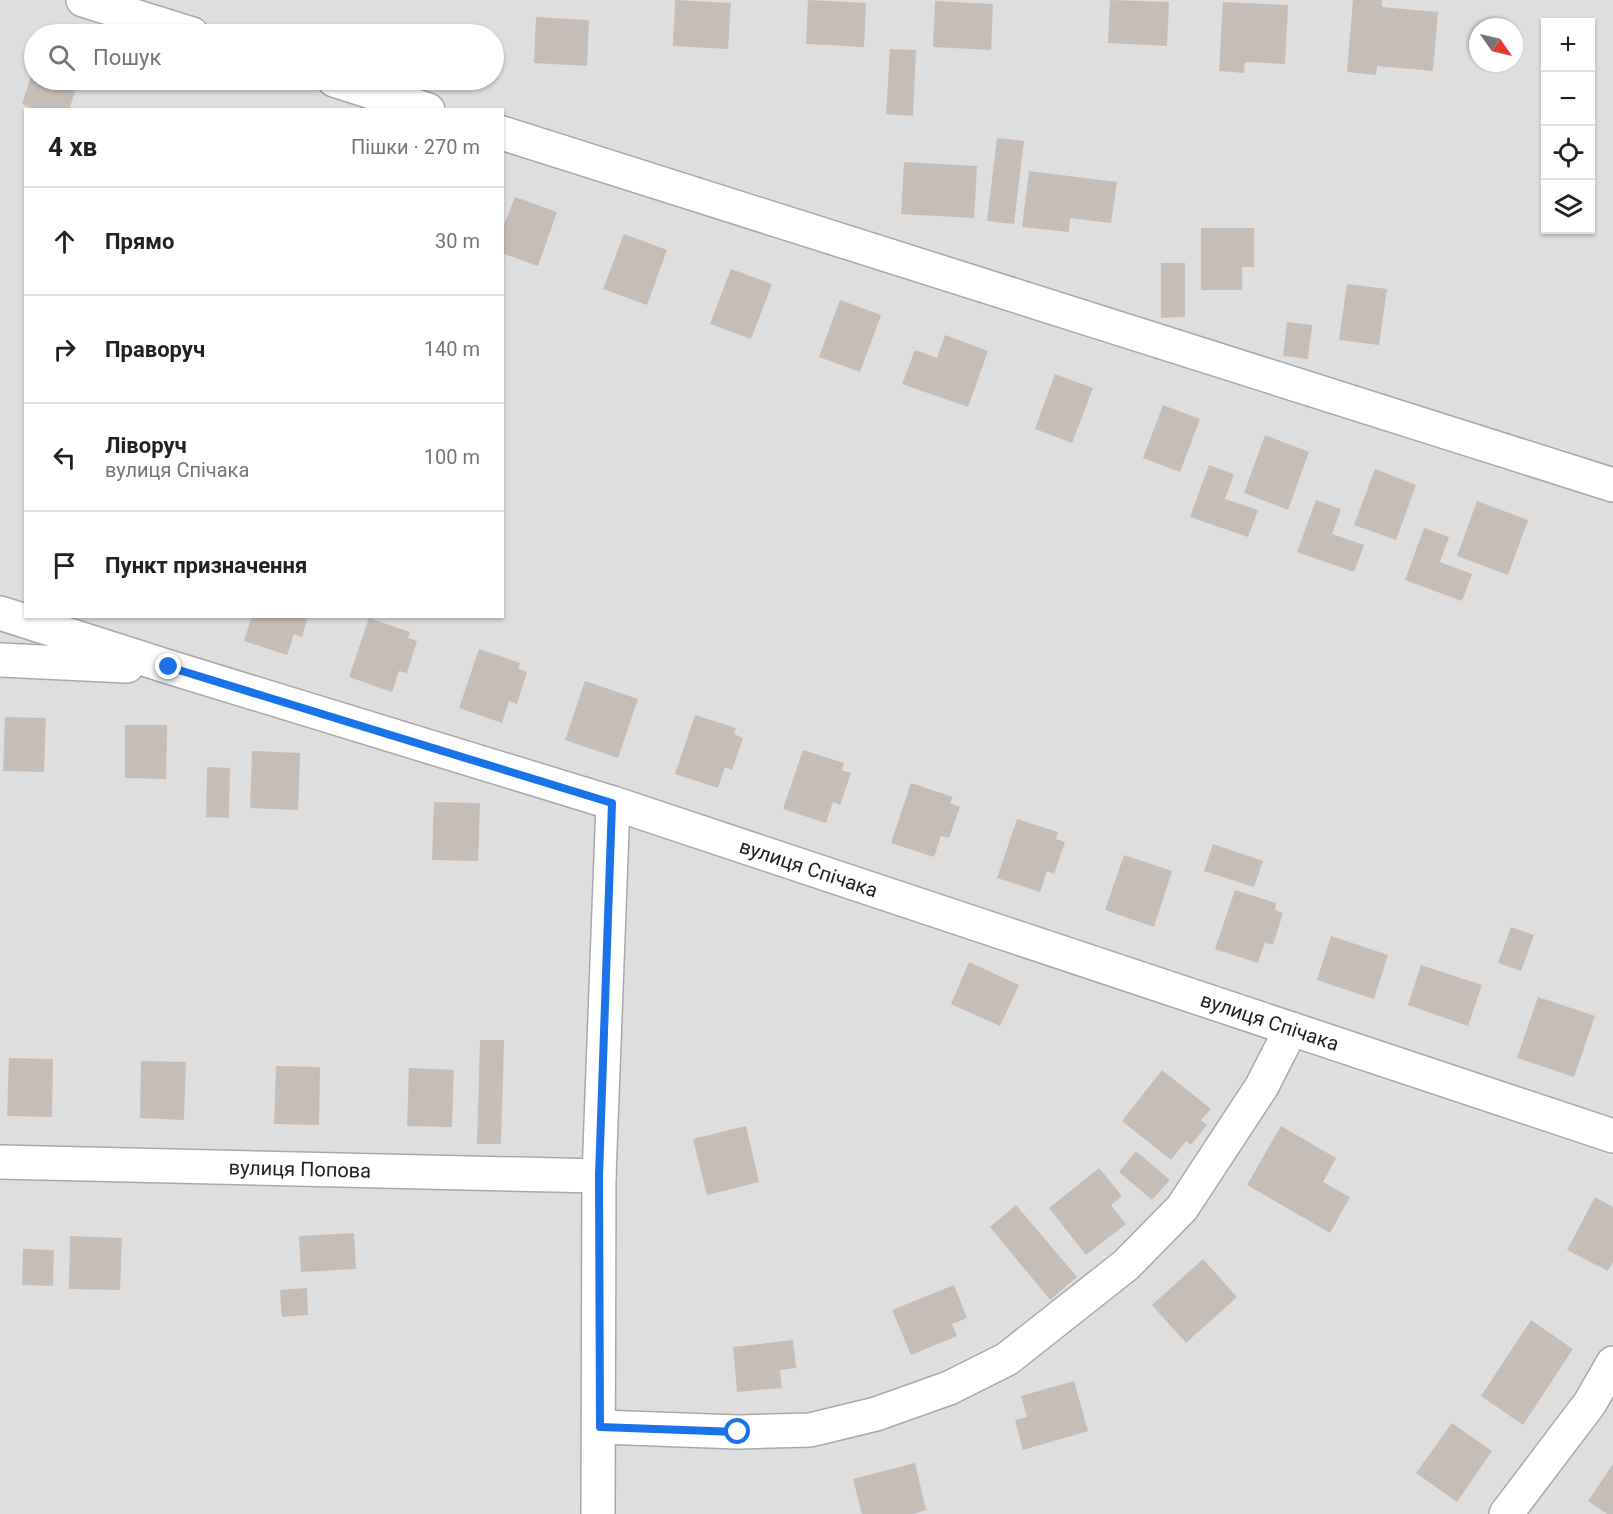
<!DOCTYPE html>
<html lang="uk">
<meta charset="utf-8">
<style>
:root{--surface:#fff;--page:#f2f2f2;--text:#202124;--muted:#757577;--line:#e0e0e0}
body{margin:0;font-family:Roboto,sans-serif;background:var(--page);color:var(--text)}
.controls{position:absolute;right:18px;top:18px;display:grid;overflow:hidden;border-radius:0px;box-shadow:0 2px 4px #0004}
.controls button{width:54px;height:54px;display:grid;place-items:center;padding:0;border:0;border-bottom:2px solid var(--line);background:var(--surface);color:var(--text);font:30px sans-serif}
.compass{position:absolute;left:1469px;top:18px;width:54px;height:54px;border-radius:50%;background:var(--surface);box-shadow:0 2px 4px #0004;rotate:124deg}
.stop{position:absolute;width:18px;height:18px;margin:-14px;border:4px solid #1a73e8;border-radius:50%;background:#fff}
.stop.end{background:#1a73e8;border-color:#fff;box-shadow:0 2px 6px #0008}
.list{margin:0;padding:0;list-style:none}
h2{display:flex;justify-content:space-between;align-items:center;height:78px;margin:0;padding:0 24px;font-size:26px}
h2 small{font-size:20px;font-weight:400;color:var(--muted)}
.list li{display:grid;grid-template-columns:39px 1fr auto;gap:18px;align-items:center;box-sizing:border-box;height:108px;padding:0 24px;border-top:2px solid var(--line)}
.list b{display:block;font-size:22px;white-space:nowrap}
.list p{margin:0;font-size:20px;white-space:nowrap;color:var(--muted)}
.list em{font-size:20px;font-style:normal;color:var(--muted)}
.icon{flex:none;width:33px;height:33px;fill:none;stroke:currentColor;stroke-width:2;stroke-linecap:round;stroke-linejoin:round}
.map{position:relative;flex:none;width:1613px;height:1514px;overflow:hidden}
.search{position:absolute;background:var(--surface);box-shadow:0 2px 4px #0004;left:24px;top:24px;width:480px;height:66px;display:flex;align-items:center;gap:15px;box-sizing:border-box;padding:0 21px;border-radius:33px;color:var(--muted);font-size:22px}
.panel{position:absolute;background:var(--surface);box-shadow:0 2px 4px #0004;left:24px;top:108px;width:480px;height:510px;border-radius:0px}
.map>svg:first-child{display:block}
</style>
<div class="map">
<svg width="1613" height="1514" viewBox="0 0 1613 1514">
<rect width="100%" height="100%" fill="#f1eee8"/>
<path fill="#dfdede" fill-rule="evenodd" d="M0,0H1613V1514H0ZM1546,22H1590V230H1546ZM1478,27H1514V63H1478ZM34,34H494V80H34ZM26,110H502V616H26Z"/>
<path fill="#c6bdb7" d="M675,0L731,3L728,49L673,46Z
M808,0L866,3L864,47L806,44Z
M1110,0L1169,2L1167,46L1108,43Z
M1353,0H1382V7L1438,12L1433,71L1377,66L1376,75L1347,72Z
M935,1L993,4L991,50L933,47Z
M1223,2L1288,5L1285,64L1245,62L1244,73L1219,71Z
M536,17L589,20L587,66L534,63Z
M890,49L916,50L913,116L886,114Z
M34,67V80H79L69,110H35L22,104Z
M997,138L1024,141L1014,224L987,221Z
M904,162L977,166L974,218L901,214Z
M1029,171L1117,182L1111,223L1070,218L1069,232L1022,227Z
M515,197L557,212L538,266L502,253V230Z
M1201,228H1254V267H1242V290H1201Z
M624,234L667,250L647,305L603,289Z
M1161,263H1185V317L1161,318Z
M731,269L772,284L751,339L710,324Z
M1347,284L1387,289L1379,345L1339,340Z
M840,300L881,315L860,372L819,357Z
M1287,322L1312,325L1308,359L1283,356Z
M945,335L988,351L968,407L902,384L915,350L937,358Z
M1055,374L1093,388L1072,443L1035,429Z
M1163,405L1200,419L1180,472L1143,458Z
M1265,435L1309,452L1288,510L1244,493Z
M1209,465L1234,474L1225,499L1258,510L1248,537L1190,517Z
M1375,469L1416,485L1396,540L1354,525Z
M1316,500L1341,509L1332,534L1364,545L1354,572L1297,552Z
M1477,501L1528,520L1508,575L1457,556Z
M1424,528L1449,537L1440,562L1472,574L1462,601L1405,580Z
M252,616H308L302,637L294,634L287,655L244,641Z
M369,618L410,632L408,638L417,641L407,673L399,671L392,692L349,677Z
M479,649L520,663L518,669L527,672L517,704L509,701L502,723L459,708Z
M585,681L638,699L618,758L565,740Z
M695,715L736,728L734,734L743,738L732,770L725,767L718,788L675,774Z
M5,717L46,718L44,772L3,771Z
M125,725H167L166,779L125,778Z
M803,750L844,763L842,770L851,773L840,805L833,802L826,823L783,809Z
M252,751L300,753L298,810L250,808Z
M207,767L230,768L229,818L206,817Z
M911,783L953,797L950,803L960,807L949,838L941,836L934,857L891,843Z
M434,802L480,803L478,861L432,860Z
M1017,819L1058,832L1056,839L1065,842L1054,874L1047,871L1040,892L997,878Z
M1213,844L1263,861L1254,887L1204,871Z
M1124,855L1172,871L1154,927L1105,910Z
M1235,890L1276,903L1275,910L1283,913L1273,945L1265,942L1258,963L1215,949Z
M1511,927L1534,935L1521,971L1498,963Z
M1331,936L1388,955L1374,999L1317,980Z
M969,962L1019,985L1000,1026L951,1004Z
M1421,965L1482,985L1468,1026L1408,1005Z
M1538,997L1595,1016L1574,1077L1517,1058Z
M480,1040H504L501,1144H477Z
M9,1058L53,1059L52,1117L7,1116Z
M141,1061L186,1062L184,1120L140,1118Z
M276,1066L320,1067L319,1125L274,1124Z
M409,1068L454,1070L452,1127L407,1126Z
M1162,1070L1211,1109L1201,1120L1207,1125L1191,1145L1186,1141L1171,1160L1122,1121Z
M746,1126L759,1182L707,1195L693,1139Z
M1281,1126L1336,1158L1323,1182L1350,1197L1330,1233L1247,1185Z
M1136,1151L1170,1180L1152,1200L1119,1172Z
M1099,1168L1122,1196L1111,1205L1126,1224L1086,1255L1049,1208Z
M1595,1197L1613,1207V1262L1608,1271L1567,1250Z
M1016,1205L1077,1277L1050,1300L990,1227Z
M354,1233L356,1269L301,1272L299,1236Z
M70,1236L122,1238L120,1290L69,1289Z
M23,1249L54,1250L53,1286L22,1285Z
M1203,1259L1237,1297L1186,1343L1152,1305Z
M954,1285L967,1318L952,1324L957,1336L911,1355L892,1310Z
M307,1288L308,1315L282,1317L280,1290Z
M1531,1320L1573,1349L1523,1425L1481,1396Z
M793,1340L796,1368L780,1370L782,1388L737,1392L733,1347Z
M1074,1381L1088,1431L1023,1450L1015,1420L1027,1417L1021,1396Z
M1452,1423L1492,1451L1457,1502L1416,1473Z
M915,1463L926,1510L913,1514H862L853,1479Z
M1613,1464V1514H1607L1588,1501Z"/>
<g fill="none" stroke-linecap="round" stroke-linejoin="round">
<g stroke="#a8a8a8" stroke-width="36">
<g id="minor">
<path d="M83,0L192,34"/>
<path d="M334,80L428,110"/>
<path d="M502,133L1613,485"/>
<path id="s1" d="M0,613L169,667L613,803L1613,1136"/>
<path d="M0,660L127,666"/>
<path id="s2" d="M0,1162L599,1176"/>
<path d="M600,1427L738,1432L810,1430L876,1414L949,1388L1007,1359L1126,1265L1182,1208L1262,1086L1291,1029"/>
<path d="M598,1514L599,1176L613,803"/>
<path d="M1506,1514L1590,1403L1613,1363"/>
</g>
</g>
<use href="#minor" stroke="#fff" stroke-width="33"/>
</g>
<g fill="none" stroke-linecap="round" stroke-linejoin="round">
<path stroke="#1a73e8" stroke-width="8" d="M169,667L612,803L599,1176L600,1427L738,1432"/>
</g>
<g text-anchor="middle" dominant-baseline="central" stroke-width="4.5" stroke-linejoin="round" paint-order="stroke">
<g font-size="20" fill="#212121" stroke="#fff">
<text stroke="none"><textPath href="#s1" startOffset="848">вулиця Спічака</textPath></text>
<text stroke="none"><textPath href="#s1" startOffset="1334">вулиця Спічака</textPath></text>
<text stroke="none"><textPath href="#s2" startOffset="300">вулиця Попова</textPath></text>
</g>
</g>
</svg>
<div class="controls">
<button>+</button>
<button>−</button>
<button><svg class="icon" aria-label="locate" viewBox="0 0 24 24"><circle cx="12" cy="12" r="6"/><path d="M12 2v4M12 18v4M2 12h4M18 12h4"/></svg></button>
<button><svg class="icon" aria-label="layers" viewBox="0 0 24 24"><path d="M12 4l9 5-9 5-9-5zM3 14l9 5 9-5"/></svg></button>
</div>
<svg class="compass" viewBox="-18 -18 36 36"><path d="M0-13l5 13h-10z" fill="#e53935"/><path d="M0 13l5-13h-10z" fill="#757577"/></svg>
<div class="stop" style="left:738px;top:1432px"></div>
<div class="stop end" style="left:169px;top:667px"></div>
<div class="search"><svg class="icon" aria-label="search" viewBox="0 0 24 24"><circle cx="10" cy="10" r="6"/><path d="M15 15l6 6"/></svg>Пошук</div>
<section class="panel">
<h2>4 хв<small>Пішки · 270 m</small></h2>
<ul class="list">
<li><svg class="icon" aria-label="ahead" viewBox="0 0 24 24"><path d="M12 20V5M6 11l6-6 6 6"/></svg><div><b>Прямо</b></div><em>30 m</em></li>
<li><svg class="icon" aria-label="right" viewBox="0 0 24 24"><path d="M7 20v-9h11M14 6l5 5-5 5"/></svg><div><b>Праворуч</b></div><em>140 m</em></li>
<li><svg class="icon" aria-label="left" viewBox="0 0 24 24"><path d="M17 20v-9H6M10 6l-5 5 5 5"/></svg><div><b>Ліворуч</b><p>вулиця Спічака</p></div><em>100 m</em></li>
<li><svg class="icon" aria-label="arrive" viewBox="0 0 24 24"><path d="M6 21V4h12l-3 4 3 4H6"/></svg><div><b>Пункт призначення</b></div></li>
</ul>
</section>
</div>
